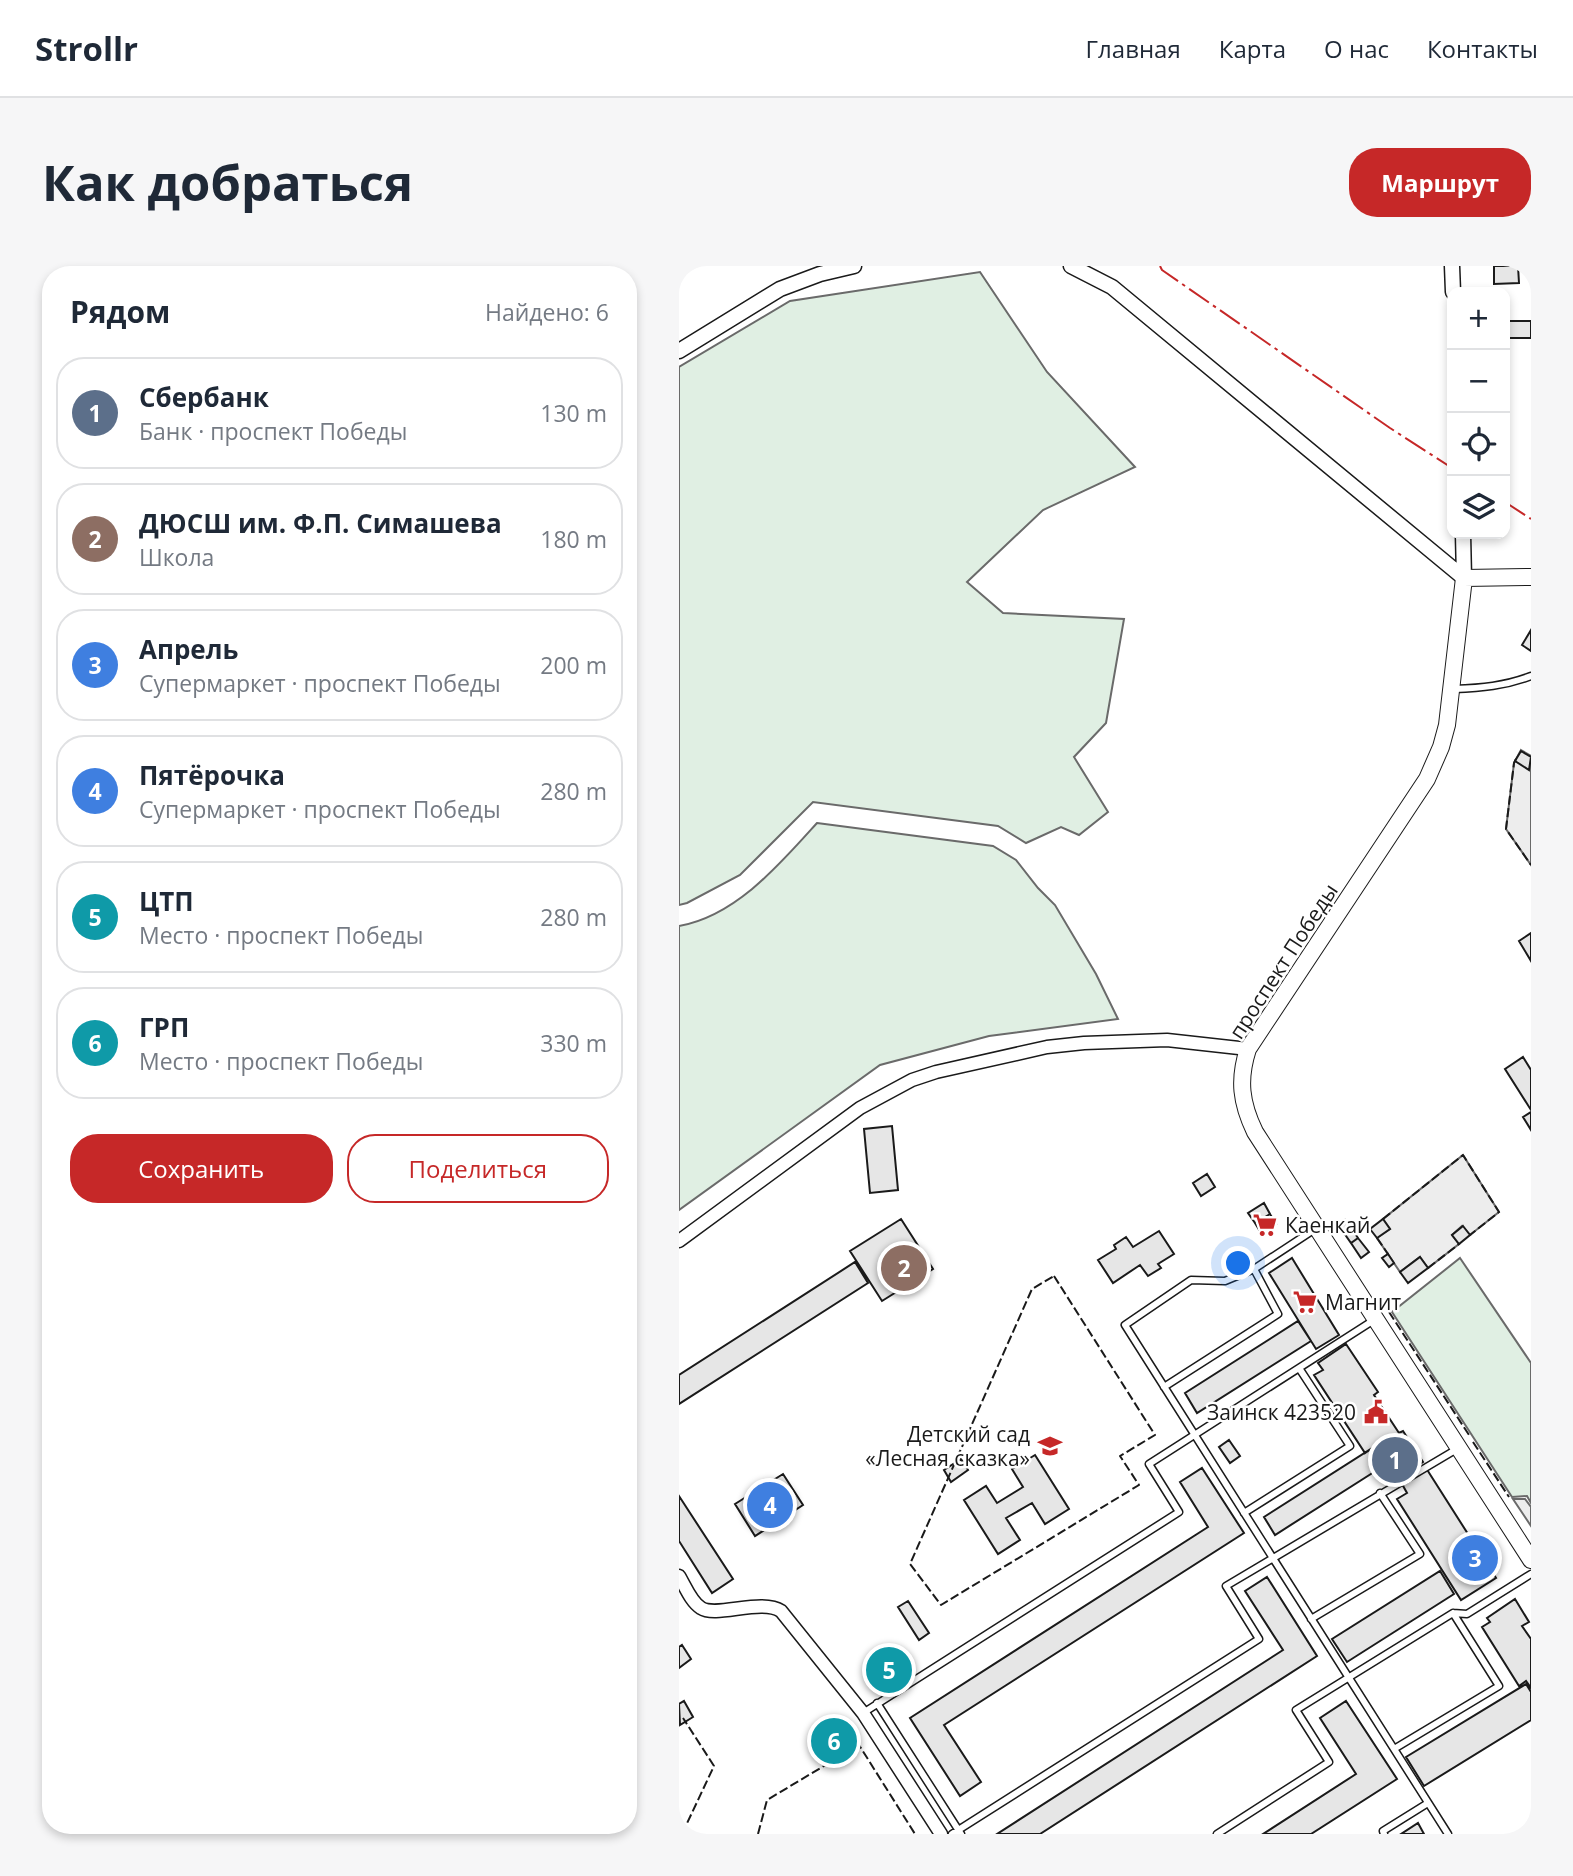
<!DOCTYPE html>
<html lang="ru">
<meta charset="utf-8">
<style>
:root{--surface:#fff;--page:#f6f6f7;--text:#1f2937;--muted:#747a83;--line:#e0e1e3;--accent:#c62828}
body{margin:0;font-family:"Open Sans",sans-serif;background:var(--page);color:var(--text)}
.controls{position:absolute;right:21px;top:21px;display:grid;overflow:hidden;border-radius:14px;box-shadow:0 4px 10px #0003}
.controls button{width:63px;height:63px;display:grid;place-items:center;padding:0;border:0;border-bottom:2px solid var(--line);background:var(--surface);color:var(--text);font:35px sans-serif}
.you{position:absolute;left:560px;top:998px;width:24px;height:24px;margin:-18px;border:5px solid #fff;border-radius:50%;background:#1a73e8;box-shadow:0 0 0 10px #1a73e833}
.badge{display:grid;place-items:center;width:46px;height:46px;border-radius:50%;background:var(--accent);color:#fff;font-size:23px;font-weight:700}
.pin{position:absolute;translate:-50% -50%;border:4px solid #fff;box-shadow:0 2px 7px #0006}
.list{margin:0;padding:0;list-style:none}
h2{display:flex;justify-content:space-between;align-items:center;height:91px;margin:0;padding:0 28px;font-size:30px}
h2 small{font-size:23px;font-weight:400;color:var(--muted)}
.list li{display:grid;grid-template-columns:46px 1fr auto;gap:21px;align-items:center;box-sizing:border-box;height:112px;margin:0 14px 14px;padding:0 14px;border:2px solid var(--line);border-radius:28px}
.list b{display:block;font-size:26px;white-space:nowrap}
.list p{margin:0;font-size:23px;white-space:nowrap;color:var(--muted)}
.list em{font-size:23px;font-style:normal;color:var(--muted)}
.actions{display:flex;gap:14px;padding:21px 28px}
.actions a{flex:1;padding:16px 0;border:2px solid var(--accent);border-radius:28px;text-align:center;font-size:24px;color:var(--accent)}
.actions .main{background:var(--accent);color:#fff}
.icon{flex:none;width:38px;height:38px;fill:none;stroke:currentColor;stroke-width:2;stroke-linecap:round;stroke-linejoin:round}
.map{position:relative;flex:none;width:852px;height:1568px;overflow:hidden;border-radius:28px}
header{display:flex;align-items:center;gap:42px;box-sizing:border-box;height:98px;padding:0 35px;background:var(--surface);border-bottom:2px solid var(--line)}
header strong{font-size:33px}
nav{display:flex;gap:38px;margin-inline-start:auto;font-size:24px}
.intro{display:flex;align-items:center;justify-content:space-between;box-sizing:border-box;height:168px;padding:0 42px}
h1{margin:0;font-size:49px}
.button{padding:18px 32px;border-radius:28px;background:var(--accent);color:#fff;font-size:24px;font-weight:700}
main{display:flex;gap:42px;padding:0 42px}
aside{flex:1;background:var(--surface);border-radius:28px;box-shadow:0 4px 10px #0003}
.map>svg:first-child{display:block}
</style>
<header>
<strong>Strollr</strong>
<nav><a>Главная</a><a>Карта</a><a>О нас</a><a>Контакты</a></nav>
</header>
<div class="intro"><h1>Как добраться</h1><a class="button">Маршрут</a></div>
<main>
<aside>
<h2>Рядом<small>Найдено: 6</small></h2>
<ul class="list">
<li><span class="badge" style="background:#5c6f8a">1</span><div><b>Сбербанк</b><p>Банк · проспект Победы</p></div><em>130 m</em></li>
<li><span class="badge" style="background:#8d6e63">2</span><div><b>ДЮСШ им. Ф.П. Симашева</b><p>Школа</p></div><em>180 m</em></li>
<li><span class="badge" style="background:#3f7fe0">3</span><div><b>Апрель</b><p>Супермаркет · проспект Победы</p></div><em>200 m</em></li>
<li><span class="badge" style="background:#3f7fe0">4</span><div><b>Пятёрочка</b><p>Супермаркет · проспект Победы</p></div><em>280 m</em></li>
<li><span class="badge" style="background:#0f9aa8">5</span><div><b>ЦТП</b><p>Место · проспект Победы</p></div><em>280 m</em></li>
<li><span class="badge" style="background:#0f9aa8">6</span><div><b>ГРП</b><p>Место · проспект Победы</p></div><em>330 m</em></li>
</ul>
<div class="actions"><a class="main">Сохранить</a><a>Поделиться</a></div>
</aside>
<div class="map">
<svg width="852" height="1568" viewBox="0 0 852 1568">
<rect width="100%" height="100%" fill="#fff"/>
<path fill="#e0efe3" stroke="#6a6a6a" stroke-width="2" d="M301,6L368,106L456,201L364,244L288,316L324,347L445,353L427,457L395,491L429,546L400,569L382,561L347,577L319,560L134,536L61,609L8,637L0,639V101L111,35Z
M138,557L314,580L337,594L359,622L376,639L417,708L439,753L310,770L201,799L0,944V660C57,650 101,598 138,557Z
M781,992L852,1097V1237L848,1230L833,1231L713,1046Z"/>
<path fill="#ededed" stroke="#6a6a6a" stroke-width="2" d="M842,484L852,490V599L827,563L835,497Z
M784,889L820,946L791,969L783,960L773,969L780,978L749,1002L741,991L721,1006L698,972L711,963L704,953Z
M834,1233H846L852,1241V1260Z"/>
<path fill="#e6e6e6" stroke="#1a1a1a" stroke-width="2" d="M815,0H839L840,17L815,18Z
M826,55H852V72H826Z
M852,364V385L843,379Z
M842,485L852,491L850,504L836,495Z
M852,667V695L840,675Z
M844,791L852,804V844L826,803Z
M852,846V864L844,851Z
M213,860L219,924L191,927L185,863Z
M528,908L536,921L522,930L514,917Z
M585,937L591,948L576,957L569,947Z
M591,948L597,958L582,967L576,957Z
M222,953L254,1003L203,1035L171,985Z
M704,953L711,963L698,972L691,963Z
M666,954L672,962L665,967L659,959Z
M784,960L791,969L780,978L773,969Z
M672,962L679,972L672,977L665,967Z
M480,965L495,988L479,998L482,1002L469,1010L461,999L434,1017L419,994L437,983L435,979L447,971L454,981Z
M679,972L690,986L682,992L672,977Z
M709,988L715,997L710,1001L703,992Z
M741,991L749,1002L729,1017L721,1006Z
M613,992L660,1069L637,1083L590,1007Z
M176,996L189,1017L0,1138V1109Z
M619,1055L632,1075L518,1147L506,1127Z
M667,1078L699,1126L695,1129L720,1167L724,1165L744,1196L717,1214L695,1181L686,1187L635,1109L644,1104L639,1097Z
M550,1174L561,1190L551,1197L540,1181Z
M695,1181L706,1199L596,1269L585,1251Z
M356,1189L390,1243L366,1258L353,1237L327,1252L341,1274L319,1288L285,1234L307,1220L318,1237L344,1221L333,1203Z
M282,1193L289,1204L272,1216L265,1204Z
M523,1202L565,1267L265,1459L302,1516L281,1530L231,1452L529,1261L501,1216Z
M747,1202L817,1312L782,1334L718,1233L728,1227L723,1218Z
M104,1208L124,1239L76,1270L56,1238Z
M0,1230L54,1313L33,1327L0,1275Z
M761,1305L775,1328L668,1396L653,1373Z
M588,1311L638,1390L361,1568H318L604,1384L566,1325Z
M836,1333L850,1356L843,1360L852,1373V1422L847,1415L840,1420L803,1361L811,1356L808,1352Z
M229,1335L250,1367L240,1374L219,1341Z
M3,1379L12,1393L0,1402V1381Z
M212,1389L225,1408L209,1419L195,1399Z
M847,1418L852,1426V1454L745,1520L727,1491Z
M5,1435L14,1451L1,1459L0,1438Z
M667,1435L718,1513L632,1568H584L677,1508L641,1452Z
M158,1466L165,1477L153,1485L146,1473Z
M739,1557L745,1568H722Z"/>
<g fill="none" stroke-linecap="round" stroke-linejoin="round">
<g stroke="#1a1a1a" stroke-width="9">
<path id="service" d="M775,423C802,422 826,420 852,410
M636,963L575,1003L546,1015L512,1014L446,1059L769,1568
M485,1121L599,1048L575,1003
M565,1247L671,1180L620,1102
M632,1353L741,1288L701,1227
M198,1437L282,1568
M184,1447L500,1246L470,1198L695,1054
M715,1483L820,1420L774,1347
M273,1568L580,1373L547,1320L778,1183
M538,1568L650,1496L617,1444L774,1347L788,1348L852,1308
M705,1568L704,1565L749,1537"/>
</g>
<g stroke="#1a1a1a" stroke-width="15">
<path id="minor" d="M0,975L181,842L233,814L257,806L368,781L405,777L488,774L569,783
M0,1310C6,1320 12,1336 22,1342C37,1352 83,1332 102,1345L184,1447L262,1568"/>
</g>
<g stroke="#1a1a1a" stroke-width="17">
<path id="tertiary" d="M392,0L433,21L785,312
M773,0L774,26
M0,85L101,23L141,8L175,0
M784,268L785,312"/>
</g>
<g stroke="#1a1a1a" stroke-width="18">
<path id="secondary" d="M852,311L785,312L768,459L762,481L748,513L569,783C559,814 562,837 576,866L852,1294"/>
</g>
<use href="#service" stroke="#fff" stroke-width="6"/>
<use href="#minor" stroke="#fff" stroke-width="12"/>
<use href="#tertiary" stroke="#fff" stroke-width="14"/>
<use href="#secondary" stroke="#fff" stroke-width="16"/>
<path stroke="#1a1a1a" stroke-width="2" stroke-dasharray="9 3.5" stroke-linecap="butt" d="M837,493L835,497L827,563L852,599
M704,953L784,889L820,946L791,969
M698,972L709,988
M749,1002L780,978
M375,1010L476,1169L441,1190L460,1219L262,1339L231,1298L353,1023Z
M710,1046L790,1169
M794,1176L830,1231
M3,1568L35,1500L4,1452
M79,1568L88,1534L180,1479L236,1568"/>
<path stroke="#c62828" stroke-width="2" stroke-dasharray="24 5 3.5 5" stroke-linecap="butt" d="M481,0L483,4L711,162L773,202
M826,236L852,253"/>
</g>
<defs>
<g id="supermarket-bare" transform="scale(1.89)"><path d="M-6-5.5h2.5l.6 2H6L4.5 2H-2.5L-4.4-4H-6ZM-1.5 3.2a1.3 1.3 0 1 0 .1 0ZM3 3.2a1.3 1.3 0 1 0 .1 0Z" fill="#c62828" stroke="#fff" stroke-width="2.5" paint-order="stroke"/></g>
<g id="civic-bare" transform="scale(1.89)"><path d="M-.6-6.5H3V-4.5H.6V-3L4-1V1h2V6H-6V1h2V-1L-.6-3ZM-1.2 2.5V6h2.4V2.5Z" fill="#c62828" stroke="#fff" stroke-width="2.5" paint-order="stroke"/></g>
<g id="school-bare" transform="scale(1.89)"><path d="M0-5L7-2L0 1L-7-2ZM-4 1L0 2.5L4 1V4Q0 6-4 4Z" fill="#c62828" stroke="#fff" stroke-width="2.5" paint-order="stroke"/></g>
</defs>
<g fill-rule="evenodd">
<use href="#supermarket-bare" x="586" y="959"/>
<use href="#supermarket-bare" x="626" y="1036"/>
<use href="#civic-bare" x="697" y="1146"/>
<use href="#school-bare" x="371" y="1180"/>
</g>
<g text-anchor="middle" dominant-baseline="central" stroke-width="5" stroke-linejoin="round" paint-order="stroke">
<g font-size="21" fill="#1a1a1a" stroke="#fff">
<text transform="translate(604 695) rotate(-57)">проспект Победы</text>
</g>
<g font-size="21" fill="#1a1a1a" stroke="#fff" text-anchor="start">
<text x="606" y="959">Каенкай</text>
<text x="646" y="1036">Магнит</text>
<text x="677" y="1146" text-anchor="end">Заинск 423520</text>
<text x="351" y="1168" text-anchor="end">Детский сад<tspan x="351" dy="24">«Лесная сказка»</tspan></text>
</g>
</g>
</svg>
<div class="controls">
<button>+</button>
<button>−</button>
<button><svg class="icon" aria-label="locate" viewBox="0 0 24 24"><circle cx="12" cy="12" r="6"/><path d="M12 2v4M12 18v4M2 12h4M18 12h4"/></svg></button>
<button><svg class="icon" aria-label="layers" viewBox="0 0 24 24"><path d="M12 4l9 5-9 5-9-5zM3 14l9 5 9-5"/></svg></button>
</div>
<div class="you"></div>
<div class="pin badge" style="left:716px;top:1194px;background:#5c6f8a">1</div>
<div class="pin badge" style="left:225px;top:1002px;background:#8d6e63">2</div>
<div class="pin badge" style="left:796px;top:1292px;background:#3f7fe0">3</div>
<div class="pin badge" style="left:91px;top:1239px;background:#3f7fe0">4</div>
<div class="pin badge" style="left:210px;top:1404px;background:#0f9aa8">5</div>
<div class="pin badge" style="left:155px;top:1475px;background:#0f9aa8">6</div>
</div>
</main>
